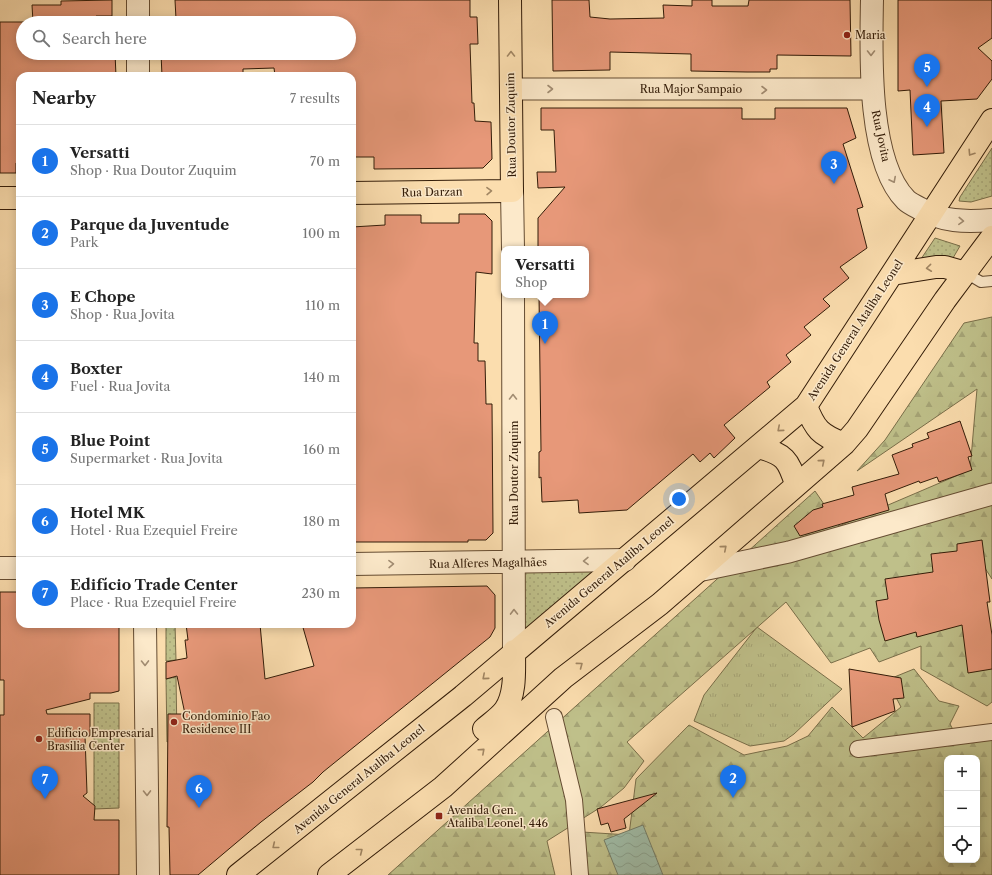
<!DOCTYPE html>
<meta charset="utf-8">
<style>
:root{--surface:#fff;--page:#f2f2f2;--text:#222;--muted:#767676;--line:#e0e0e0;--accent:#1a73e8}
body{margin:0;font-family:"Libre Caslon Text",serif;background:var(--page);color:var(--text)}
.controls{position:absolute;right:12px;bottom:12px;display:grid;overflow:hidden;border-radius:8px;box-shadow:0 2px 10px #0003}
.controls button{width:36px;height:36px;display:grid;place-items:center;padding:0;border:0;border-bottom:1px solid var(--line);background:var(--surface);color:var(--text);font:20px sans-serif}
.you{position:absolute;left:679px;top:499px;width:14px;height:14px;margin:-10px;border:3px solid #fff;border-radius:50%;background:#1a73e8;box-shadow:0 0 0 6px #1a73e833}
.badge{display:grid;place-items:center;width:26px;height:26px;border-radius:50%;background:var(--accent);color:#fff;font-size:13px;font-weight:700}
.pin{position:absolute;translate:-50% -33px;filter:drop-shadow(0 1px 2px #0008)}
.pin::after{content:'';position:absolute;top:21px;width:14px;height:12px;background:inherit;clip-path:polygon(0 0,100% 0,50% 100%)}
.popup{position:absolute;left:501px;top:246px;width:88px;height:52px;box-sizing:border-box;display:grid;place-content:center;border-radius:8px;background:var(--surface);filter:drop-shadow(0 1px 3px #0005);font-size:13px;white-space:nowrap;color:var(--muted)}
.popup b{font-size:15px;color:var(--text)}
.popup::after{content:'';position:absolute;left:50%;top:100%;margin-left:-8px;border:8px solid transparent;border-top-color:var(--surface)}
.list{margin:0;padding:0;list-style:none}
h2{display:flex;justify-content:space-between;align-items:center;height:52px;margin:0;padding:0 16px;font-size:17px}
h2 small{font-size:13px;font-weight:400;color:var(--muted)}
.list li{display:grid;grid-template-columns:26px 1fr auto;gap:12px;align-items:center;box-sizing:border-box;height:72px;padding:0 16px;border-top:1px solid var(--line)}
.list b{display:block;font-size:15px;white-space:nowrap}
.list p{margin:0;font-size:13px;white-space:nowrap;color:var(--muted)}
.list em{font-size:13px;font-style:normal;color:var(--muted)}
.icon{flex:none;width:22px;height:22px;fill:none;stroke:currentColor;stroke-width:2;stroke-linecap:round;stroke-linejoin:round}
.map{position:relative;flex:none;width:992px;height:875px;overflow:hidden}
.search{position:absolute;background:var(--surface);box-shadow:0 2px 10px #0003;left:16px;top:16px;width:340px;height:44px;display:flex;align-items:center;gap:10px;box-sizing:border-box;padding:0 14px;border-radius:22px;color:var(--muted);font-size:15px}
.panel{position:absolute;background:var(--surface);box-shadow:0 2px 10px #0003;left:16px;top:72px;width:340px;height:556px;border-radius:12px}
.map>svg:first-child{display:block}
</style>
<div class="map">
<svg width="992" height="875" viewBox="0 0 992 875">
<defs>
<pattern id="grass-tufts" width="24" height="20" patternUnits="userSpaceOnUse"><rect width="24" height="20" fill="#bfc08a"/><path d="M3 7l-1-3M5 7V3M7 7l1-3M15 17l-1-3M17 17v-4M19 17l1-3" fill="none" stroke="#a5a476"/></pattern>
<pattern id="forest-firs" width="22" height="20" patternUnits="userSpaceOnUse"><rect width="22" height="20" fill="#bfc08a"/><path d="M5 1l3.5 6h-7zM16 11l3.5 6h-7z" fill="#a5a476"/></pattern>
<pattern id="garden-dots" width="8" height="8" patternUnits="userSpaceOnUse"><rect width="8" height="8" fill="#bfc08a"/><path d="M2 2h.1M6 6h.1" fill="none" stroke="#a5a476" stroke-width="1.8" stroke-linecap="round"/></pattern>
<pattern id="water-waves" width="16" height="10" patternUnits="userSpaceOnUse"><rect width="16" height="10" fill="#9fbca7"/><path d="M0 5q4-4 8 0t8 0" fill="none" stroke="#89a18e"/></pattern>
</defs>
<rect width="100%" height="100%" fill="#fbddae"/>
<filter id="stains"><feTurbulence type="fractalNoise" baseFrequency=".005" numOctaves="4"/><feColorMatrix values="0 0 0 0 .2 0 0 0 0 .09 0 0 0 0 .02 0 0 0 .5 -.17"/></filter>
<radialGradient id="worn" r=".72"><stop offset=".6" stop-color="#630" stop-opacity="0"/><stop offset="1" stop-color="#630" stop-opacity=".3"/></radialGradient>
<path fill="url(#grass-tufts)" stroke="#796e49" d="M757,627L842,689L794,734L784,741L750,746L694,721L704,695Z"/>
<path fill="url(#forest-firs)" stroke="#796e49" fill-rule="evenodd" d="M992,317V579L970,545L992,654V702L987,706L921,669V646L879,662L870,648L831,663L786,602L627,742L644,761L624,788L601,807L547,841L555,875H388L815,491L839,526L970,470L977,389L857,471L885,440L964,323Z
M914,669L939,701L959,706L950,724L958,739L992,729V875H585L582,832L629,835L636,779L689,725L744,755L787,746L808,736L832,707L863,738L901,707L887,680ZM947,758H977V860H947Z"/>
<path fill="url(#garden-dots)" stroke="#796e49" d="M992,148V196L971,202L959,201L960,197Z
M935,238L960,246L953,258L939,256L921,259Z
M614,564L519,641L518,566Z
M166,624H175L176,660L166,661Z
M176,677L177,739L167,742L166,679Z
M94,703H119V808L94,809Z"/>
<path fill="url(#water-waves)" stroke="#747c67" d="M643,825L663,875H618L604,840Z"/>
<path fill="#e79879" stroke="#331c08" d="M112,0V16H96V23H23V53H115L116,76H20V163H16V173H0V22H33L32,5H61V1Z
M175,0H470V17H477L478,44H470L472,103H474L475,121L491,122L492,159L483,168L374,169V157H352V76H275L274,68L243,69V76H162L161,53H349V23H162V19H176Z
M552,0H589L590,17L610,19L664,18L663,5L692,6V0H712V6H748L749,0H850L851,56L777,55V69H770V72H747L691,71V54L610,52V70L553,71Z
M898,0H992V38L978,48L992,61V79L977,99L941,101L944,153L913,155L910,90L898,91Z
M541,108H742V119H775V108H847L856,138L843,144L863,207L857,209L867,248L840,267L849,278L823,299L830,306L804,327L811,335L786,355L791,362L767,382L770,387L724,425L735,438L714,458L710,453L700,462L693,454L627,510L579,513L578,500L542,502L541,477L539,478V452L541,451L539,295H586V249H538V218L565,187L538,188L537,172H556L554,130H541Z
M459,214H485L492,221V274L476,272L474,343H478V361H485L486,404H492L493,533L486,540H468V542H352V227L385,225V215H421V223H459Z
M960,421L972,456L968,457L972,470L939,482L937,477L920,483L919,481L885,494L889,510L800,536L794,526L813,510L823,507L822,504L854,495L852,487L899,474L892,455L913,447L912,444L929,438L927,433Z
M982,540L990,602H987L992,635V669L968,673L962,625L917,637L916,632L885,641L879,620L876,601L888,599L885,579L933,572L931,554L957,551V544Z
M487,586L495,595V628L490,637L323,772L313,782L261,822L198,875H170L169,827H167L168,714H185L177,676L166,679V662L187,658L185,640H188L186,624H260L265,679L314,666L302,624H352V588Z
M0,592H20V624H119V691L111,693H90V699L46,710L47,714H90V736H85L87,793L83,796L95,806L94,820H119V875H0V715H4V680H0Z
M849,669L901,678L904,698L893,699L895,711L852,727Z
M657,793L624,819L626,828L611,832L608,823L601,825L597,809Z"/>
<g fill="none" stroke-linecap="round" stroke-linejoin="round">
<g stroke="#654c32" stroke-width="12">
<path id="service" d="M966,273L981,282L992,281"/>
</g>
<g stroke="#654c32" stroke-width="18">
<path id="pedestrian" d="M554,717L574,800L580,875
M858,749L992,732"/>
</g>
<g stroke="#654c32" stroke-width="23">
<path id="minor" d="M511,89H872
M698,571L789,552L992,494"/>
</g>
<g stroke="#654c32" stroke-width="24">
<path id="tertiary" d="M138,0V23
M872,0C871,52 867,161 906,200C909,203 915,206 919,208C942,222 965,222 992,220
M138,53V76
M512,191L513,249
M513,295L514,651
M352,564L625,560
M0,568H20
M145,624L148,875"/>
</g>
<g stroke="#331c08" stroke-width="24">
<path id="primary" d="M352,193L512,191L510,0
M0,198H20
M892,274L936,267H945L966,273
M806,406C815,429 820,435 844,444
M759,447C785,455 788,459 796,484
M484,729C491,723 500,717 505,710C516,694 514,670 514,651
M238,875L463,696L806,406L992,120
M329,875L443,787L563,678L660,604L844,444L857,429L945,300L992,237"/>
</g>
<use href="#service" stroke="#fce9ca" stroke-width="10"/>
<use href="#pedestrian" stroke="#fce9ca" stroke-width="16"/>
<use href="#minor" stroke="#fce9ca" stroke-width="21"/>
<use href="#tertiary" stroke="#fce9ca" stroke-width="22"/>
<use href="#primary" stroke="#fbddae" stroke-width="22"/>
</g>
<defs><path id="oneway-chevron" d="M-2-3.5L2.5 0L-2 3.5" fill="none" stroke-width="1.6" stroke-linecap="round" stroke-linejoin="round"/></defs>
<g stroke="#a28d73">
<use href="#oneway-chevron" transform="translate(871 53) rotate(90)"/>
<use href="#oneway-chevron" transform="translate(550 89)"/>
<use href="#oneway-chevron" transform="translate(764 90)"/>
<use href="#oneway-chevron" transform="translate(893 180) rotate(63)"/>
<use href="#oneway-chevron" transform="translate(961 221) rotate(3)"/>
<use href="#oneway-chevron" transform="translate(513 397) rotate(-90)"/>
<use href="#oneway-chevron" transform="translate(586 561) rotate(179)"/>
<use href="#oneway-chevron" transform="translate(391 564) rotate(-1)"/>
<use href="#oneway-chevron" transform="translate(514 612) rotate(-91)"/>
<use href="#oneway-chevron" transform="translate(145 663) rotate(89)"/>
<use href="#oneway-chevron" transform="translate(147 793) rotate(89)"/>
</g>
<g stroke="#a18663">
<use href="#oneway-chevron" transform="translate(511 54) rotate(-90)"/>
<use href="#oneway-chevron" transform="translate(971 153) rotate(123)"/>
<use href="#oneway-chevron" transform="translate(489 191) rotate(-1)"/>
<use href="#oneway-chevron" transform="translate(929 268) rotate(174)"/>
<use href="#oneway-chevron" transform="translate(780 429) rotate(139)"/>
<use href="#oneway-chevron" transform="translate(822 462) rotate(-40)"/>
<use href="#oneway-chevron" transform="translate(724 548) rotate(-41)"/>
<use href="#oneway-chevron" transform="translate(580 665) rotate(-37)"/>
<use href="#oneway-chevron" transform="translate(485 677) rotate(139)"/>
<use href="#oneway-chevron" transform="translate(482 751) rotate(-42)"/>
<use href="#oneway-chevron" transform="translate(275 846) rotate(141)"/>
<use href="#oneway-chevron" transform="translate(360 851) rotate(-38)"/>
</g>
<g fill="#8f2418" stroke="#fce9ca" stroke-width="1.5">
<circle cx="847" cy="35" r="4"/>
<circle cx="174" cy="722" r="4"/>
<circle cx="39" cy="739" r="4"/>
<rect x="435" y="812" width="8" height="8" rx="2"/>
</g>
<g text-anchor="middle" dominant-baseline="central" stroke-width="3" stroke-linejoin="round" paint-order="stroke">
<g font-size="11" fill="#331c08" stroke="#fce9ca" text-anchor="start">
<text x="855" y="35">Maria</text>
<text x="182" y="716">Condomínio Fao<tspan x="182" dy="13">Residence III</tspan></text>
<text x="47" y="733">Edifício Empresarial<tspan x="47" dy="13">Brasilia Center</tspan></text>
<text x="447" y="810">Avenida Gen.<tspan x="447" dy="13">Ataliba Leonel, 446</tspan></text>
</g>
<g font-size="11" fill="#331c08" stroke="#fce9ca">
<text x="691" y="89">Rua Major Sampaio</text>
<text transform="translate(511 125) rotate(-91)">Rua Doutor Zuquim</text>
<text transform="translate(881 136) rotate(78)">Rua Jovita</text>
<text transform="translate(432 192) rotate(-1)">Rua Darzan</text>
<text transform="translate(855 330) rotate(-57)">Avenida General Ataliba Leonel</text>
<text transform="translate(514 473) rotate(-90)">Rua Doutor Zuquim</text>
<text transform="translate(488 563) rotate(-1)">Rua Alferes Magalhães</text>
<text transform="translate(609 572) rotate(-40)">Avenida General Ataliba Leonel</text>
<text transform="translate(359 779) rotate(-39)">Avenida General Ataliba Leonel</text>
</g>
</g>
<rect width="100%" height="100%" filter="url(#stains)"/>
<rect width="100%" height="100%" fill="url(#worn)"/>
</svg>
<div class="controls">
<button>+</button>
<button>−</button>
<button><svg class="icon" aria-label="locate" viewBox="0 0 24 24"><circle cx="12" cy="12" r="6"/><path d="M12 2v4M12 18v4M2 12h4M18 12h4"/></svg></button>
</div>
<div class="you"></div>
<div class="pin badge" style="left:545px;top:344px">1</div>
<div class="popup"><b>Versatti</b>Shop</div>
<div class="pin badge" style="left:733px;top:798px">2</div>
<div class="pin badge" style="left:834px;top:184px">3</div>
<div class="pin badge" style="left:927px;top:127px">4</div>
<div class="pin badge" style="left:927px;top:87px">5</div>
<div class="pin badge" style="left:199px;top:808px">6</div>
<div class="pin badge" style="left:45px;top:799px">7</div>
<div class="search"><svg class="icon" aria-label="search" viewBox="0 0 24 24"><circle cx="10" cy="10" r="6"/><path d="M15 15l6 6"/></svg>Search here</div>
<section class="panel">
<h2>Nearby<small>7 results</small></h2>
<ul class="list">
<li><span class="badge">1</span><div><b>Versatti</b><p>Shop · Rua Doutor Zuquim</p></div><em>70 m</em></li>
<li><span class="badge">2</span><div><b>Parque da Juventude</b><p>Park</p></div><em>100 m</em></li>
<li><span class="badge">3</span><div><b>E Chope</b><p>Shop · Rua Jovita</p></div><em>110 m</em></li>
<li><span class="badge">4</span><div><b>Boxter</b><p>Fuel · Rua Jovita</p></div><em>140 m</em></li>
<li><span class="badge">5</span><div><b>Blue Point</b><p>Supermarket · Rua Jovita</p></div><em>160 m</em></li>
<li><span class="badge">6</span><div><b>Hotel MK</b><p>Hotel · Rua Ezequiel Freire</p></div><em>180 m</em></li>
<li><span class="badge">7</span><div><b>Edifício Trade Center</b><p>Place · Rua Ezequiel Freire</p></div><em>230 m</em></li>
</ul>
</section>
</div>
